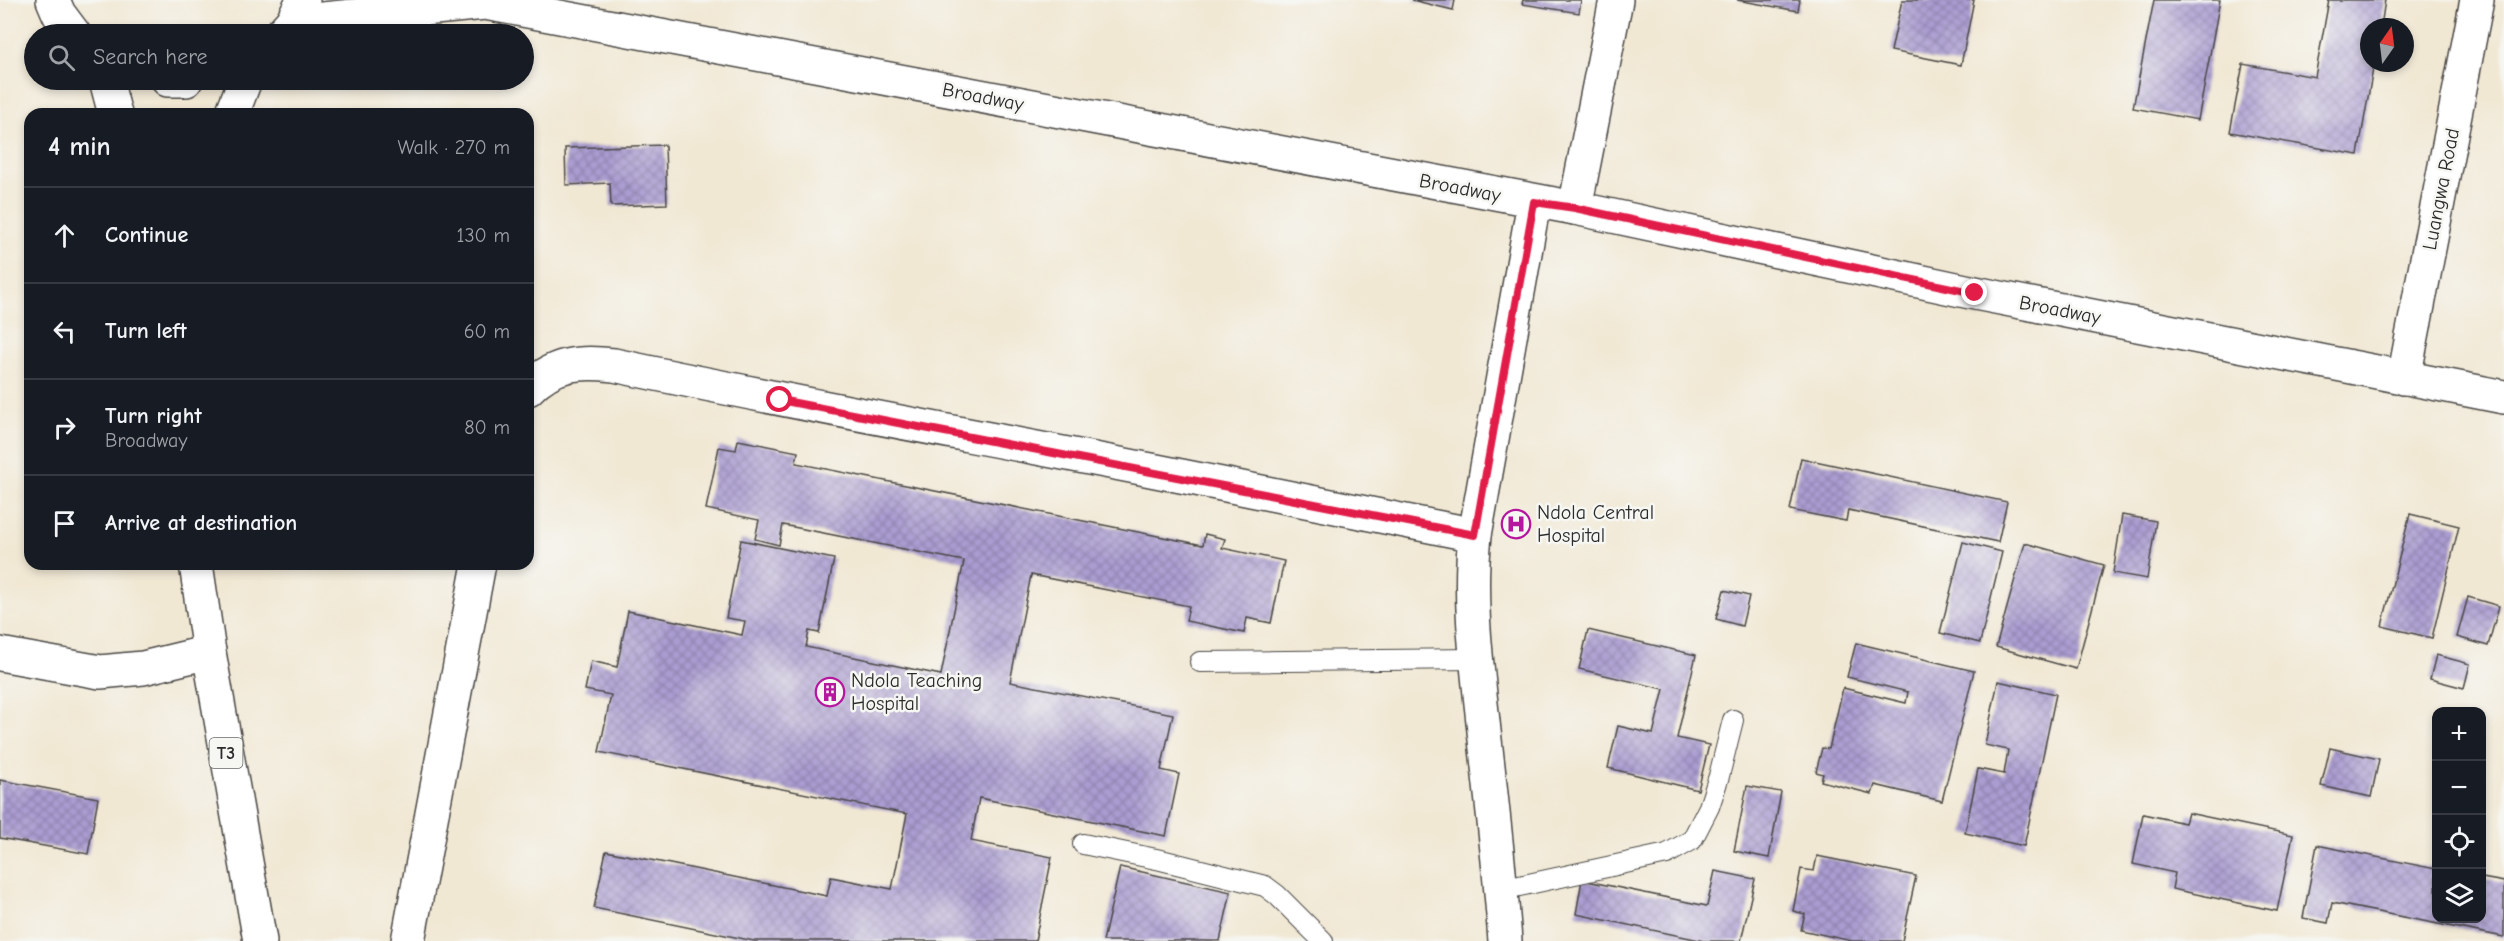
<!DOCTYPE html>
<meta charset="utf-8">
<style>
:root{--surface:#171b24;--page:#242831;--text:#f1f3f6;--muted:#9ea1a6;--line:#363941}
body{margin:0;font-family:"Comic Neue",sans-serif;background:var(--page);color:var(--text)}
.controls{position:absolute;right:18px;bottom:18px;display:grid;overflow:hidden;border-radius:12px;box-shadow:0 3px 9px #0003}
.controls button{width:54px;height:54px;display:grid;place-items:center;padding:0;border:0;border-bottom:2px solid var(--line);background:var(--surface);color:var(--text);font:30px sans-serif}
.compass{position:absolute;left:2360px;top:18px;width:54px;height:54px;border-radius:50%;background:var(--surface);box-shadow:0 3px 9px #0003;rotate:14deg}
.stop{position:absolute;width:18px;height:18px;margin:-14px;border:4px solid #e11d48;border-radius:50%;background:#fff}
.stop.end{background:#e11d48;border-color:#fff;box-shadow:0 2px 6px #0008}
.list{margin:0;padding:0;list-style:none}
h2{display:flex;justify-content:space-between;align-items:center;height:78px;margin:0;padding:0 24px;font-size:26px}
h2 small{font-size:20px;font-weight:400;color:var(--muted)}
.list li{display:grid;grid-template-columns:39px 1fr auto;gap:18px;align-items:center;box-sizing:border-box;height:96px;padding:0 24px;border-top:2px solid var(--line)}
.list b{display:block;font-size:22px;white-space:nowrap}
.list p{margin:0;font-size:20px;white-space:nowrap;color:var(--muted)}
.list em{font-size:20px;font-style:normal;color:var(--muted)}
.icon{flex:none;width:33px;height:33px;fill:none;stroke:currentColor;stroke-width:2;stroke-linecap:round;stroke-linejoin:round}
.map{position:relative;flex:none;width:2504px;height:941px;overflow:hidden}
.search{position:absolute;background:var(--surface);box-shadow:0 3px 9px #0003;left:24px;top:24px;width:510px;height:66px;display:flex;align-items:center;gap:15px;box-sizing:border-box;padding:0 21px;border-radius:33px;color:var(--muted);font-size:22px}
.panel{position:absolute;background:var(--surface);box-shadow:0 3px 9px #0003;left:24px;top:108px;width:510px;height:462px;border-radius:18px}
.map>svg:first-child{display:block}
</style>
<div class="map">
<svg width="2504" height="941" viewBox="0 0 2504 941">
<defs>
<pattern id="building-cross-hatch" width="8" height="8" patternUnits="userSpaceOnUse" patternTransform="scale(1.5)"><rect width="8" height="8" fill="#ab9dd2"/><path d="M0 0l8 8M0 8l8-8" fill="none" stroke="#8b80ab"/></pattern>
</defs>
<rect width="100%" height="100%" fill="#f6f6f2"/>
<filter id="ink" filterUnits="userSpaceOnUse"><feTurbulence type="fractalNoise" baseFrequency=".0167" numOctaves="2"/><feDisplacementMap in="SourceGraphic" scale="12" xChannelSelector="R" yChannelSelector="G"/><feConvolveMatrix kernelMatrix="1 2 1 2 8 2 1 2 1" color-interpolation-filters="sRGB"/></filter>
<filter id="wash" filterUnits="userSpaceOnUse"><feTurbulence type="fractalNoise" baseFrequency=".008" numOctaves="4" result="noise"/><feDisplacementMap in="SourceGraphic" scale="24" xChannelSelector="R" yChannelSelector="G"/><feGaussianBlur stdDeviation="1.35" result="paint"/><feColorMatrix in="noise" values="0 0 0 0 0 0 0 0 0 0 0 0 0 0 0 0 0 1.4 0 .05"/><feComposite in="paint" operator="in"/></filter>
<g filter="url(#wash)">
<rect width="100%" height="100%" fill="#f1e8d4"/>
<g id="blocks">
<path fill="url(#building-cross-hatch)" d="M1412,0H1455L1453,10Z
M1523,0H1581L1579,13L1522,4Z
M1737,0H1800L1798,11Z
M1902,0H1974L1961,65L1891,51Z
M2154,0H2220L2198,120L2133,108Z
M2329,0H2385L2381,27H2369V63H2374L2358,155L2230,132L2243,64L2315,77Z
M665,145L667,204L611,206L610,183L566,185L565,148Z
M738,440L798,452L796,463L1203,545L1205,534L1225,539L1222,548L1284,561L1271,623L1247,618L1244,633L1186,621L1189,606L1031,575L1010,682L1173,714L1161,770L1179,774L1166,836L979,798L971,841L1052,857L1035,941H754L594,908L606,851L827,896L831,877L892,889L907,814L599,752L611,695L585,690L591,661L617,667L628,611L742,635L745,621L726,618L741,540L834,559L819,633L809,631L806,647L941,675L964,561L783,525L779,545L755,539L759,520L706,509L719,447L736,450Z
M1801,458L2007,502L1998,542L1848,510L1846,521L1790,510Z
M2410,514L2459,526L2432,638L2382,626Z
M2122,515L2156,521L2147,579L2113,573Z
M1963,542L2002,552L1980,643L1940,633Z
M2025,543L2104,565L2076,669L1996,647Z
M1724,590L1749,596L1742,626L1716,619Z
M2468,597L2499,606L2488,646L2457,637Z
M1588,630L1696,655L1677,738L1709,745L1698,790L1608,768L1618,726L1653,734L1664,689L1579,669Z
M1856,643L1974,671L1942,801L1875,785L1872,794L1821,781L1823,774L1816,772L1822,748L1829,749L1843,688L1906,703L1908,692L1847,677Z
M2436,655L2470,664L2464,688L2430,679Z
M1998,681L2056,694L2024,846L1965,833L1978,769L2004,774L2008,750L1985,745Z
M2330,748L2379,759L2371,797L2321,786Z
M0,780L98,798L88,854L0,838Z
M1747,786L1781,792L1769,858L1734,851Z
M2188,813L2293,835L2277,911L2172,889L2175,873L2133,864L2143,814L2185,823Z
M2317,845L2436,869V918H2482V878L2504,882V937L2332,903L2328,923L2303,918Z
M1817,856L1916,876L1902,941H1852L1801,930L1805,914L1793,911L1801,869L1814,871Z
M1120,867L1231,892L1220,941H1103Z
M1715,871L1755,879L1741,941H1704L1576,914L1582,880L1707,906Z"/>
</g>
</g>
<g filter="url(#ink)">
<use href="#blocks" fill-opacity="0" stroke="#494744" stroke-width="1.5"/>
<g fill="none" stroke-linecap="round" stroke-linejoin="round">
<g stroke="#494744" stroke-width="22">
<path id="service" d="M1200,662L1476,659
M1083,844L1161,860L1265,886L1277,895L1323,941
M1501,890L1667,854L1692,840L1709,807L1719,776L1733,720"/>
</g>
<g stroke="#494744" stroke-width="36">
<path id="minor" d="M1575,208L1616,0
M2404,378L2477,0
M528,389C553,363 579,361 614,365C792,403 972,435 1151,470C1259,491 1366,514 1475,535
M0,654L100,672L143,668L209,652
M408,941L479,564
M1505,941C1500,871 1492,801 1484,731C1477,665 1468,601 1475,535L1534,202"/>
</g>
<g stroke="#494744" stroke-width="36">
<path id="secondary" d="M292,22L485,3L1575,208L1975,293L2504,397"/>
</g>
<g stroke="#494744" stroke-width="36">
<path id="trunk" d="M53,0L59,14L74,34
M281,34L292,22L303,0
M106,80L115,114
M168,80H186
M232,114L245,80
M196,564L209,652L260,941"/>
</g>
<use href="#service" stroke="#fff" stroke-width="20"/>
<use href="#minor" stroke="#fff" stroke-width="33"/>
<use href="#secondary" stroke="#fff" stroke-width="33"/>
<use href="#trunk" stroke="#fff" stroke-width="33"/>
</g>
</g>
<g fill="none" stroke-linecap="round" stroke-linejoin="round" filter="url(#ink)">
<path stroke="#e11d48" stroke-width="8" d="M780,400L1475,535L1534,202L1575,208L1975,293"/>
</g>
<defs>
<g id="hospital-ring" transform="scale(1.5)"><circle r="9.5" fill="#f6f6f2" stroke="#b5179e" stroke-width="1.5"/><path d="M-5-5h3v3.5h4V-5h3V5h-3V1.5h-4V5h-3Z" fill="#b5179e"/></g>
<g id="building-ring" transform="scale(1.5)"><circle r="9.5" fill="#f6f6f2" stroke="#b5179e" stroke-width="1.5"/><path d="M-4-6H4V6H1V3H-1V6H-4ZM-2.5-4.3h1.7v1.8h-1.7ZM.8-4.3h1.7v1.8H.8ZM-2.5-1h1.7V.8h-1.7ZM.8-1h1.7V.8H.8Z" fill="#b5179e"/></g>
</defs>
<g fill-rule="evenodd">
<use href="#hospital-ring" x="1516" y="524"/>
<use href="#building-ring" x="830" y="692"/>
</g>
<g text-anchor="middle" dominant-baseline="central" stroke-width="5" stroke-linejoin="round" paint-order="stroke">
<rect fill="#f6f6f2" stroke="#686867" stroke-width="1.5" x="209.5" y="738" width="33" height="30" rx="4.5"/>
<g font-size="18" font-weight="bold" fill="#2b2b2b">
<text x="226" y="753">T3</text>
</g>
<g font-size="20" fill="#2b2b2b" stroke="#f6f6f2">
<text transform="translate(983 97) rotate(11)">Broadway</text>
<text transform="translate(1460 188) rotate(11)">Broadway</text>
<text transform="translate(2441 189) rotate(-79)">Luangwa Road</text>
<text transform="translate(2060 310) rotate(11)">Broadway</text>
</g>
<g font-size="20" fill="#2b2b2b" stroke="#f6f6f2" text-anchor="start">
<text x="1537" y="512">Ndola Central<tspan x="1537" dy="23">Hospital</tspan></text>
<text x="851" y="680">Ndola Teaching<tspan x="851" dy="23">Hospital</tspan></text>
</g>
</g>
</svg>
<div class="controls">
<button>+</button>
<button>−</button>
<button><svg class="icon" aria-label="locate" viewBox="0 0 24 24"><circle cx="12" cy="12" r="6"/><path d="M12 2v4M12 18v4M2 12h4M18 12h4"/></svg></button>
<button><svg class="icon" aria-label="layers" viewBox="0 0 24 24"><path d="M12 4l9 5-9 5-9-5zM3 14l9 5 9-5"/></svg></button>
</div>
<svg class="compass" viewBox="-18 -18 36 36"><path d="M0-13l5 13h-10z" fill="#e53935"/><path d="M0 13l5-13h-10z" fill="#9ea1a6"/></svg>
<div class="stop" style="left:780px;top:400px"></div>
<div class="stop end" style="left:1975px;top:293px"></div>
<div class="search"><svg class="icon" aria-label="search" viewBox="0 0 24 24"><circle cx="10" cy="10" r="6"/><path d="M15 15l6 6"/></svg>Search here</div>
<section class="panel">
<h2>4 min<small>Walk · 270 m</small></h2>
<ul class="list">
<li><svg class="icon" aria-label="ahead" viewBox="0 0 24 24"><path d="M12 20V5M6 11l6-6 6 6"/></svg><div><b>Continue</b></div><em>130 m</em></li>
<li><svg class="icon" aria-label="left" viewBox="0 0 24 24"><path d="M17 20v-9H6M10 6l-5 5 5 5"/></svg><div><b>Turn left</b></div><em>60 m</em></li>
<li><svg class="icon" aria-label="right" viewBox="0 0 24 24"><path d="M7 20v-9h11M14 6l5 5-5 5"/></svg><div><b>Turn right</b><p>Broadway</p></div><em>80 m</em></li>
<li><svg class="icon" aria-label="arrive" viewBox="0 0 24 24"><path d="M6 21V4h12l-3 4 3 4H6"/></svg><div><b>Arrive at destination</b></div></li>
</ul>
</section>
</div>
